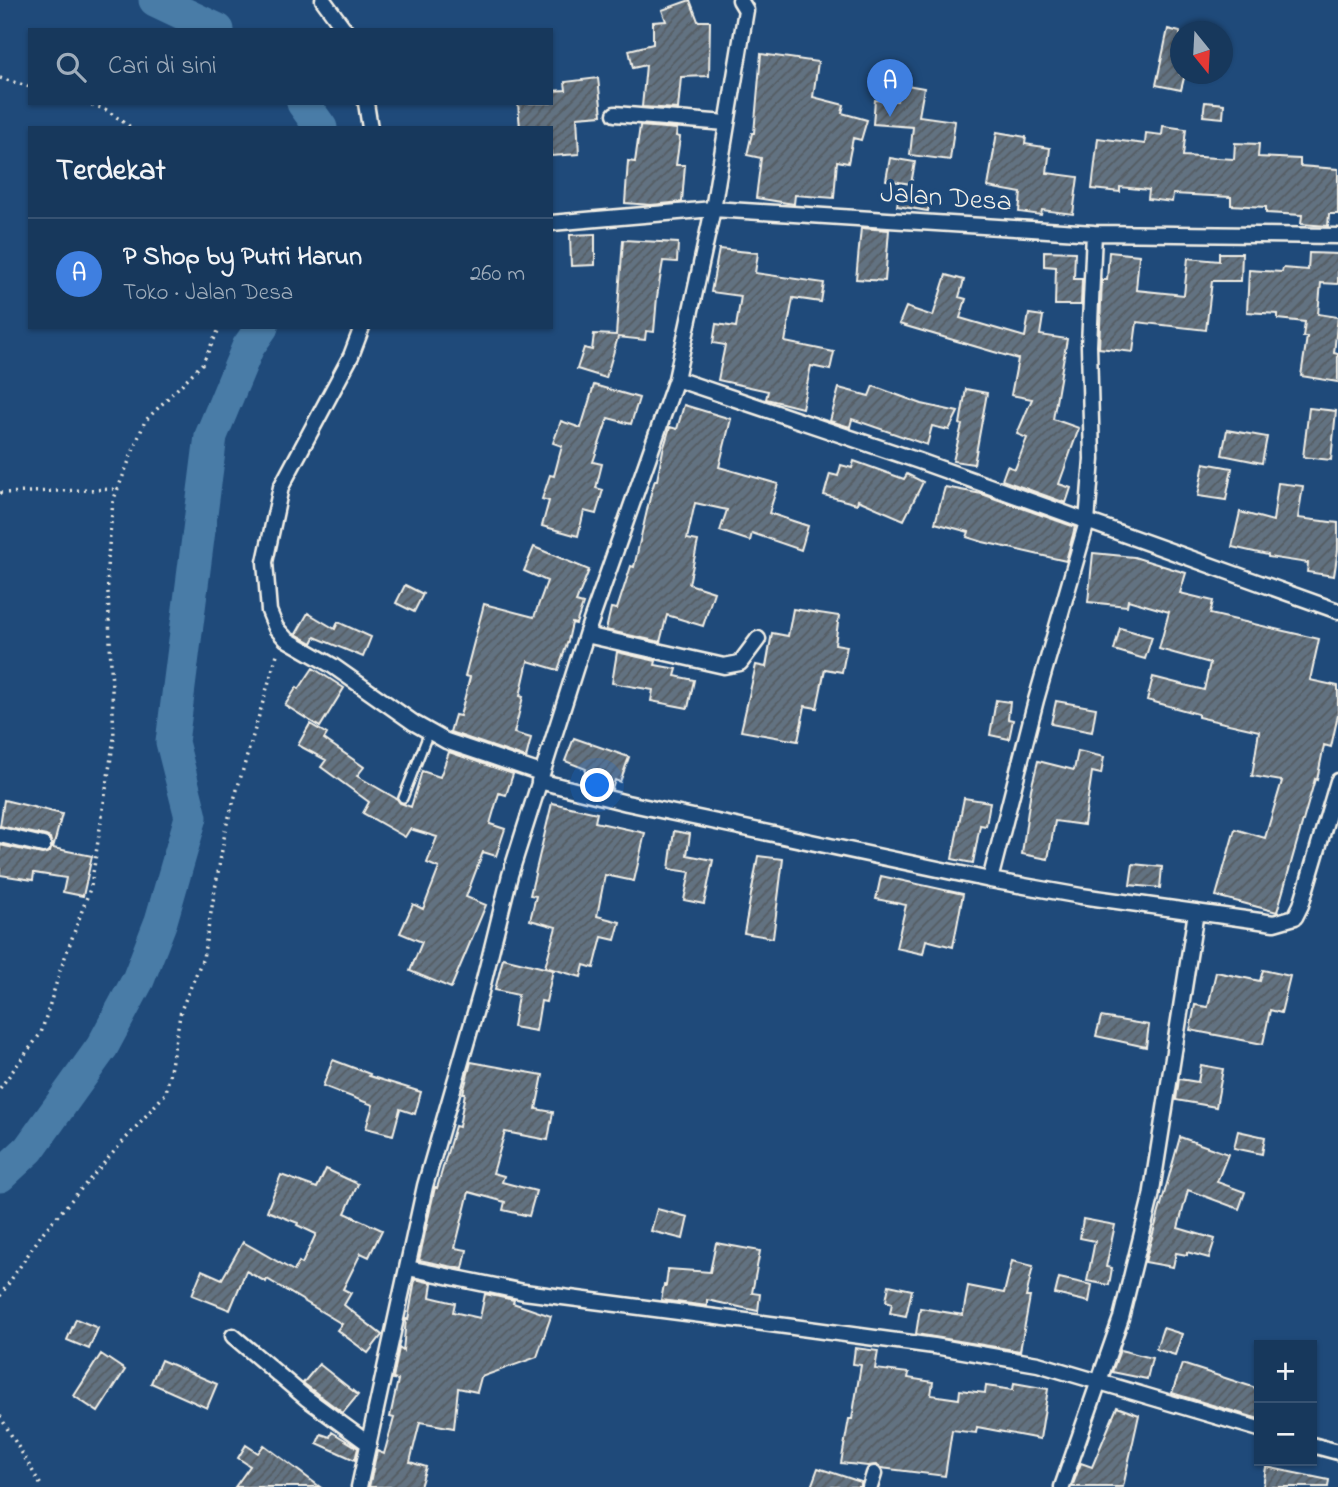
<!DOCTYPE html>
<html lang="id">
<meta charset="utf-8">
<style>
:root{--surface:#17385c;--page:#244365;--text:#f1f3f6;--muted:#9eacbb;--line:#365272;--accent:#8bbbb9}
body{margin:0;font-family:"Indie Flower",sans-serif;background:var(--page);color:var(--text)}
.controls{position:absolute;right:21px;bottom:21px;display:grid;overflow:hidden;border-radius:0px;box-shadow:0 2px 5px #0004}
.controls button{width:63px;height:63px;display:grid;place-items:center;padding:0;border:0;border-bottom:2px solid var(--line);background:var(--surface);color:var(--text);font:35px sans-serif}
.compass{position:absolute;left:1170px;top:21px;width:63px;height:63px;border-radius:50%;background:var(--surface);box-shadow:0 2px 5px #0004;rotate:162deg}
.you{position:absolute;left:598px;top:786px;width:24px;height:24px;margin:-18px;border:5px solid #fff;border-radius:50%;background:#1a73e8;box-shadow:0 0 0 10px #1a73e833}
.badge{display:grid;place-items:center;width:46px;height:46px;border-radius:50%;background:var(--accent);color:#fff;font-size:23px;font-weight:700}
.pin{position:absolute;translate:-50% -58px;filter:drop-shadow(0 2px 4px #0008)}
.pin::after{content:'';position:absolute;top:37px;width:24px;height:21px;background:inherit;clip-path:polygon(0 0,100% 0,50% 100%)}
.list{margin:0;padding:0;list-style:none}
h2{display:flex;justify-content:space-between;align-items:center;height:91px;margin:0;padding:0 28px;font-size:30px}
h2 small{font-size:23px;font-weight:400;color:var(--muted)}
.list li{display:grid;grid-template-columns:46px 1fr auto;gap:21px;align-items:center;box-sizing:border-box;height:112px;padding:0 28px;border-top:2px solid var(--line)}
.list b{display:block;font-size:26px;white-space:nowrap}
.list p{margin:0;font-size:23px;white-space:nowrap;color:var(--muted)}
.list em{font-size:23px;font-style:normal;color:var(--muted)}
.icon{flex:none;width:38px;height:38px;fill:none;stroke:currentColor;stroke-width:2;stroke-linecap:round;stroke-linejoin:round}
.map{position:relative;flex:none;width:1338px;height:1487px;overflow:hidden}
.search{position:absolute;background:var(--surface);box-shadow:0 2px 5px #0004;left:28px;top:28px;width:525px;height:77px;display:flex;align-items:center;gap:18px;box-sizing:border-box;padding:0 24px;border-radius:0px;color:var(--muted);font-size:26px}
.panel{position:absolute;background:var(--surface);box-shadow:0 2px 5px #0004;left:28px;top:126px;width:525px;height:203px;border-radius:0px}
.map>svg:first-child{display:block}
</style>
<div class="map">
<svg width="1338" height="1487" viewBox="0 0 1338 1487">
<defs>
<pattern id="building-hatch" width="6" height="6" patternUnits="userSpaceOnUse" patternTransform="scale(1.75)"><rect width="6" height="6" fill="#627281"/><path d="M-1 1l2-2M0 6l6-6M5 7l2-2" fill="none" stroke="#545b61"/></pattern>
</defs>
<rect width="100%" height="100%" fill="#1f4a7a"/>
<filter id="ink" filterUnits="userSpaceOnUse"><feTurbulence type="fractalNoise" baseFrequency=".0143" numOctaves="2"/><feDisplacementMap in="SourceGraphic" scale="14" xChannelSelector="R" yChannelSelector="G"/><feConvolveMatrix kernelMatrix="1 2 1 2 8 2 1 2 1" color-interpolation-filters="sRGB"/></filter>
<g filter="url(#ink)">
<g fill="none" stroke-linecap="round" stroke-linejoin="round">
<path stroke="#497ca7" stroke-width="33" d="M155,0L218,30
M303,103L321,128
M0,1176L29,1149L102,1047L138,980L161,921L191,817L172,742L211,436L248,347L262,327"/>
</g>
<path fill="url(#building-hatch)" stroke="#f4f1e8" stroke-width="2" d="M690,0L698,21H710L709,76L681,77L678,109L642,107L646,65L633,68L629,50L653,44V22L666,21L662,10Z
M1168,29L1180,32V74H1185L1181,90L1156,85Z
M761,54L818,62L813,97L844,105L842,113L867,120L861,140L853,138L848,163L837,161L834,198L795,195L794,204L756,198L761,158L747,155L752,133H754Z
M598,78L602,115L577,117L579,154L551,156V128H520L518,103H551V91L566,90L565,82Z
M901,84L924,88L919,116L955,121L950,160L910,155L913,127L873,124L875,100L897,101Z
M1205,102L1224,104L1223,118L1203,116Z
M640,126L677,129L676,136L680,137L676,165H685L682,202L651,205L625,203L628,161L635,162Z
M1163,126L1186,129L1183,156L1234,159L1235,143L1259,144L1258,157L1300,159V166L1338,169V214H1329L1328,226L1301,224L1302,215L1266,213V207L1231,205V197L1173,194L1172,202L1148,199L1149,190L1120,187V192L1092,189L1098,138L1145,144L1146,133L1162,135Z
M997,132L1026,137L1025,144L1050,148L1047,173L1078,177L1073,214L1042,210L1041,215L1019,212L1021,193L988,187Z
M890,158L915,162L911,184L886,180Z
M900,189L931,194L928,211L897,206Z
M861,228L889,230L885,281L856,279Z
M595,234V265L571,266L570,235Z
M623,240L678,243L677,262L663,261L657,297L654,332L646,331L645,340L618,337L606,378L577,369L584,348L592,350L594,334L616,335Z
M719,249L758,253L755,273L824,283L821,302L793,298L785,342L834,352L830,370L811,366L802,408L766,399L768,391L718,380L725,345L713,343L716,324L736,327L741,296L711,292Z
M1044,251L1075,252L1074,279H1082L1081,305H1055L1056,267L1044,266Z
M1109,252L1139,255L1136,290L1184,295L1188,258L1219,261V253H1242L1241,281H1212L1206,330L1137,322L1133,352L1099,348L1102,280H1107Z
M1309,253L1338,254V284L1321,283L1318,314L1338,317L1334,353L1338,354V382L1301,376L1307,337H1303L1305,322L1278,319V314L1247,312L1249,270L1282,272L1283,268L1308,270Z
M946,275L964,280L959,297L966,299L960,318L1025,337L1029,314L1043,316L1040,335L1067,339L1053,419L1079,428L1059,484L1071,488L1066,503L1002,480L1007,466L1015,469L1027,438L1017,434L1032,399L1011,395L1018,359L899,324L906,307L933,316Z
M594,385L639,398L631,424L608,418L593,462L602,464L596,488L603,490L596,514L584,511L578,536L542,526L549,501L542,499L550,475L554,476L562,446L553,443L561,421L581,428Z
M873,386L922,404L958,412L949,430L932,426L927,445L852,419L850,427L830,421L839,388L869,396Z
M966,389L987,393L974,464L953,461L962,425L960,424Z
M684,405L731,419L719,467L778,484L769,513L808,526L801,550L752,533L750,541L720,531L727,510L695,503L687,539L698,541L689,584L714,592L703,626L667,615L660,642L606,630L611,608L617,609L631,566L634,567L651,493L655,480H657L663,450L670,427L677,429Z
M1309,408L1336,411L1331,460L1303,457Z
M1227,430L1267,437L1262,463L1222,455Z
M854,461L904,479L907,474L923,482L904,520L858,500L857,504L824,495L830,474L838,476L841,465L852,468Z
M1204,463L1232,468L1226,500L1198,496Z
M1278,483L1303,486L1298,518L1338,523V550L1334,576L1307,572L1308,563L1268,557V555L1232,547L1240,512L1273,521Z
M945,487L982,494L1075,527L1066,561L983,542L967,537L969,532L935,523Z
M534,547L589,570L576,602L583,604L576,624L572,623L568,641L558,670L528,661L520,696L523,697L514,733L531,738L526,758L450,732L455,715L460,716L470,677L465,676L484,604L534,617L547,581L524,571Z
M1093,553L1134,557L1186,573L1180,593L1213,601L1210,614L1319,639L1310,680L1338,686V715L1331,747L1324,745L1317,780L1315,779L1277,912L1216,896L1235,829L1265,838L1282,781L1252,776L1259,731L1198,717V714L1147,700L1153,677L1204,690L1210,663L1159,649L1169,612L1128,600L1127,606L1088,602Z
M405,585L423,594L414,612L396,603Z
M793,609L839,616L835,644L847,646L842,672L825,669L817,708L805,706L798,741L741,731L756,665L766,667L772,633L788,636Z
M308,613L335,629L338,622L371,637L363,657L315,637L312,643L296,634Z
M1120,628L1152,637L1145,659L1114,650Z
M617,652L656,661L655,665L677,669L675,676L694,680L688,708L651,701L653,690L612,683Z
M313,668L344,688L320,727L285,705L297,687L299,689Z
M996,700L1010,702L1008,719L1013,720L1009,739L990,735Z
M1056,701L1096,708L1092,732L1051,724Z
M310,724L327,734L324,739L364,767L357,776L397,799L400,803L411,807L422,771L440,777L449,752L513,774L506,795L499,793L490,824L505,829L496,856L483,852L466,897L486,905L451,988L410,971L422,942L400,933L413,904L423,909L439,868L427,863L437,837L410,829L405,837L363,813L369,802L321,767L326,760L298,745Z
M574,738L629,757L620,782L615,780L612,789L582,781L586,769L565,761Z
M1078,751L1104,757L1101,774L1092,772L1084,825L1055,821L1048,859L1022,854L1031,789L1038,761L1074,770Z
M964,798L990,802L986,826L980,825L973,863L952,859Z
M4,800L62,814L53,848L92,856L83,896L63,892L66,878L34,873L33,880L0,875V845L42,854L50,852L52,846L50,838L46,836L0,826Z
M552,803L597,813L595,822L645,833L634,881L605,875L597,916L620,922L615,940L602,937L594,968L584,965L581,977L545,967L556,927L530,920L536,896L530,895Z
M674,831L690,834L687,855L713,860L704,904L684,900L690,872L669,869Z
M758,856L783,859L773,938L744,933Z
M1133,864L1162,867L1160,888L1130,885Z
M881,876L963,894L953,947L926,940L923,954L896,948L906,905L876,899Z
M503,958L553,970L546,1002L541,1001L536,1031L513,1027L518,995L495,990Z
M1263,970L1290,976L1281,1013L1270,1010L1263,1044L1190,1030L1195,1005L1208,1007L1216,972L1260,981Z
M1101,1017L1149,1025L1146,1047L1096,1036Z
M333,1060L370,1074L369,1076L421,1092L415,1114L400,1109L393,1135L366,1128L373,1105L323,1086Z
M471,1062L543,1075L536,1109L553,1112L548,1140L505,1132L493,1173L504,1176L502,1182L536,1191L529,1216L503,1210L505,1202L469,1192L455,1248L467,1250L463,1269L419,1260L435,1187L437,1188L455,1126L459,1127L465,1093H463Z
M1201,1065L1223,1069L1216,1107L1176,1100L1179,1079L1198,1082Z
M1238,1131L1265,1137L1262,1154L1234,1148Z
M1180,1137L1228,1154L1217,1182L1245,1192L1239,1209L1188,1190L1178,1228L1215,1239L1209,1258L1187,1252V1255L1176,1253L1173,1267L1145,1262Z
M326,1169L358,1184L345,1213L382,1230L369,1257L361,1253L343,1289L351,1293L344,1305L382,1335L368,1353L337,1330L342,1324L267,1279L266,1282L246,1271L230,1310L192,1295L202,1270L222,1279L243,1242L294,1271L299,1262L302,1264L316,1234L297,1225L298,1223L267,1211L281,1175L317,1188Z
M657,1209L688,1217L683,1239L651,1231Z
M1083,1219L1115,1225L1106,1267L1112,1268L1109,1285L1087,1281L1095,1241L1080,1238Z
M716,1243L760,1251L752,1293L760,1294L758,1311L707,1300V1306L661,1300L664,1285L666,1286L668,1269L710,1272Z
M1012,1261L1033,1266L1026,1297H1030L1020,1351L916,1334L920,1308L963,1315L968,1286L1004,1293Z
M1059,1278L1092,1285L1089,1302L1055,1294Z
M415,1279L432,1283L430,1297L455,1303L453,1312L480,1318L485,1294L514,1300L513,1303L551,1316L537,1357L481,1377L477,1392L458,1388L454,1428L420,1422L410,1462L426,1467L420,1487H369L377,1451L384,1454L394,1418L390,1417L398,1380L393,1379L399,1348L403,1351L406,1319L408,1320Z
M889,1285L912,1290L906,1316L890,1313L892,1303L886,1301Z
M76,1319L98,1328L89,1349L67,1340Z
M1163,1328L1182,1334L1175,1355L1156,1349Z
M855,1348L878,1351L875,1369L909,1373L908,1378L933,1382L931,1395L959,1399L960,1390L985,1393L986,1386L1013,1390L1014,1383L1048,1389L1040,1439L977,1427L976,1433L952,1430L945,1476L881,1468L876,1465L868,1466L841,1463L849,1419H852L861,1365L853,1364Z
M1120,1350L1152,1358L1147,1379L1112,1372Z
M101,1354L125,1370L98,1412L74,1396Z
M161,1360L217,1384L207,1408L151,1383Z
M319,1364L358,1395L343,1413L303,1383Z
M1182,1364L1259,1389V1419L1172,1393Z
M1117,1407L1139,1415L1123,1487H1072L1081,1463L1092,1467Z
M332,1432L358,1448L355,1460L317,1443L321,1434L330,1437Z
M246,1445L258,1453L264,1445L320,1487H235L250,1466L238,1458Z
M1266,1467L1329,1480L1328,1487H1263Z
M818,1468L861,1482V1487H811Z"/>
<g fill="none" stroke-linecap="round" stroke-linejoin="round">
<g stroke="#f4f1e8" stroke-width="12">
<path id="service" d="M403,798L429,732"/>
</g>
<g stroke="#f4f1e8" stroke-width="19">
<path id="minor" d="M323,0L345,30
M366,103L370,128
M615,114L726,123
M551,223L713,209L1094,233L1338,236
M362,327L351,356L281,487L265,562L269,611L276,628L286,639L333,666L414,723L446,741L541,773
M676,379L919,461L1338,611
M586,635L724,666L740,663L758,639
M539,781L627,803L990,880L1081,896L1274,923L1295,917L1301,905L1338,781
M0,835L43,845
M990,880L1036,700L1087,522L1092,459L1089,346L1094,233
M408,1268L524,1292L801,1328L934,1346L1038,1364L1259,1429
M233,1336L306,1398L369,1444
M1312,1445L1338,1452
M359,1487L425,1186L481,992L510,875L586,635L676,379L713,209L746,10L740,0
M870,1487L874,1474
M1062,1487L1121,1318L1151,1197L1196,912"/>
</g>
<path stroke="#f4f1e8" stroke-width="3.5" stroke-dasharray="2 5" stroke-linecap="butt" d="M0,78L30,87
M85,103L105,109L132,128
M0,493L117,489
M0,1088L41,1033L60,971L91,886L114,738L107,568L113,501L145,421L202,364L220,327
M0,1296L44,1231L166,1093L181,1010L203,958L226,827L278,651
M0,1416L42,1487"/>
<use href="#service" stroke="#1f4a7a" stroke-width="7"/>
<use href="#minor" stroke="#1f4a7a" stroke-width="14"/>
</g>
</g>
<g text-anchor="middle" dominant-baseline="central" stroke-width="7" stroke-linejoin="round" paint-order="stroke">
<g font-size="28" fill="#f4f1e8" stroke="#1f4a7a">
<text transform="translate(946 199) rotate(4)">Jalan Desa</text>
</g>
</g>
</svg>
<div class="controls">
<button>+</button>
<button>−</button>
</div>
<svg class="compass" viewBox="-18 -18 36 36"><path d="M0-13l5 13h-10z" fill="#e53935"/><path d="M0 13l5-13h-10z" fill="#9eacbb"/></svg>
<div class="you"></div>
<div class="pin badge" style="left:890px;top:117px;background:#3f7fe0">A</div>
<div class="search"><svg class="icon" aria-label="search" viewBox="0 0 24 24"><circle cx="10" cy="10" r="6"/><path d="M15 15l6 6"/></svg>Cari di sini</div>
<section class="panel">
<h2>Terdekat<small></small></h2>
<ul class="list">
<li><span class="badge" style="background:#3f7fe0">A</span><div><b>P Shop by Putri Harun</b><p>Toko · Jalan Desa</p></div><em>260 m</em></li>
</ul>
</section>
</div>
